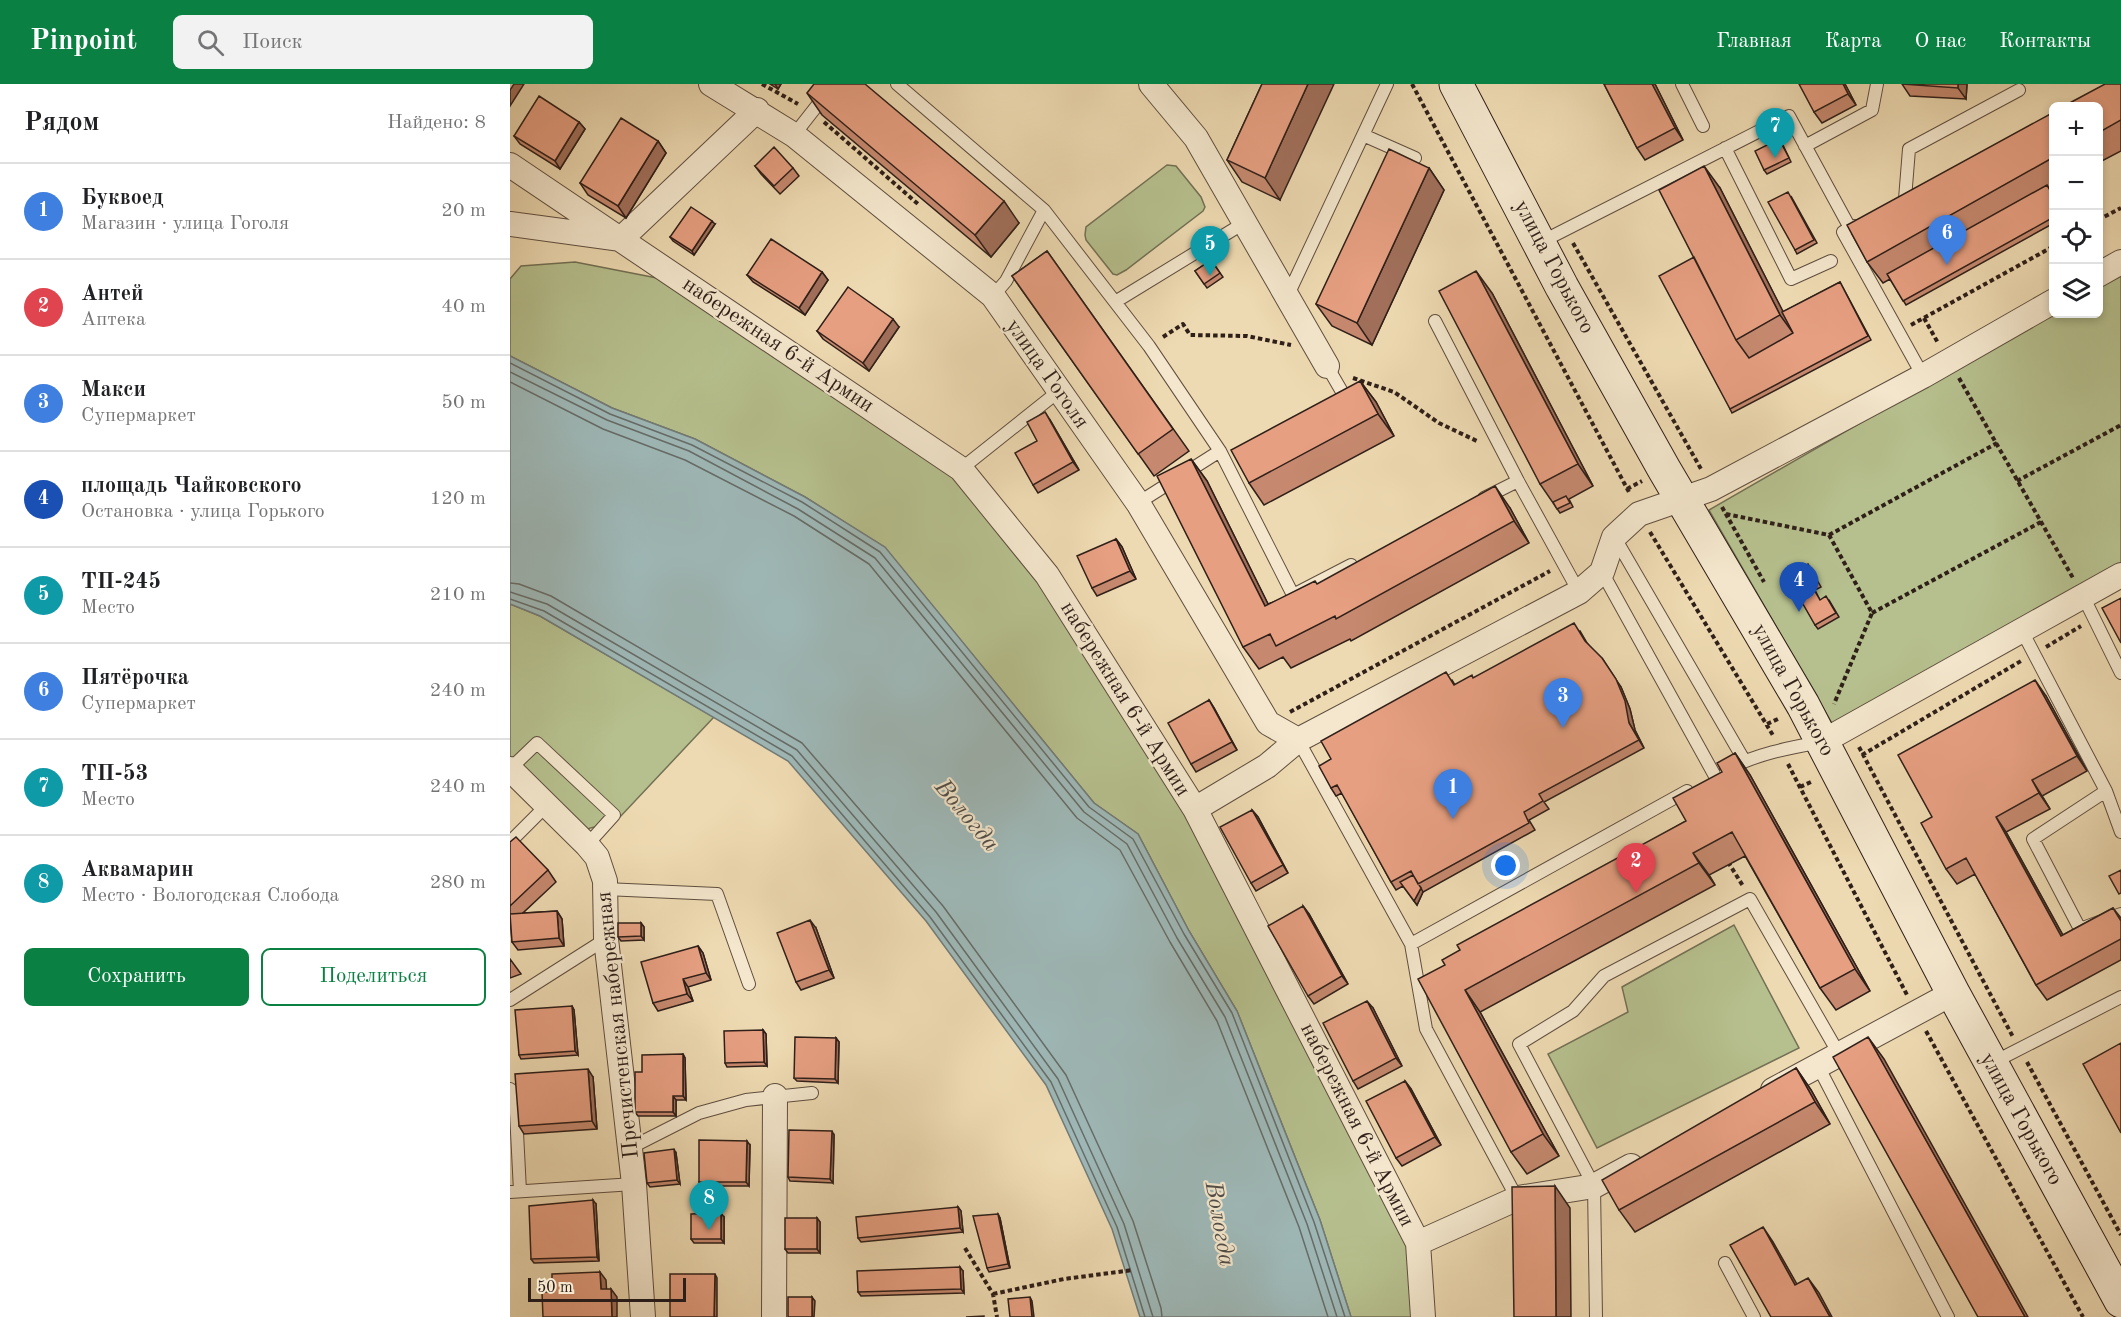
<!DOCTYPE html>
<html lang="ru">
<meta charset="utf-8">
<style>
:root{--surface:#fff;--page:#f2f2f2;--text:#202124;--muted:#757577;--line:#e0e0e0;--accent:#0b8043}
body{margin:0;font-family:"Old Standard TT",serif;background:var(--page);color:var(--text)}
.controls{position:absolute;right:18px;top:18px;display:grid;overflow:hidden;border-radius:9px;box-shadow:0 3px 9px #0003}
.controls button{width:54px;height:54px;display:grid;place-items:center;padding:0;border:0;border-bottom:2px solid var(--line);background:var(--surface);color:var(--text);font:30px sans-serif}
.scale{position:absolute;left:18px;bottom:15px;width:158px;box-sizing:border-box;padding-left:6px;border:3px solid #2f1f19;border-top:0;font-size:16px;line-height:21px;white-space:nowrap;color:#2f1f19;-webkit-text-stroke:4px #f4e7cd;paint-order:stroke}
.you{position:absolute;left:996px;top:782px;width:21px;height:21px;margin:-15px;border:4px solid #fff;border-radius:50%;background:#1a73e8;box-shadow:0 0 0 9px #1a73e833}
.badge{display:grid;place-items:center;width:39px;height:39px;border-radius:50%;background:var(--accent);color:#fff;font-size:20px;font-weight:700}
.pin{position:absolute;translate:-50% -50px;filter:drop-shadow(0 2px 3px #0008)}
.pin::after{content:'';position:absolute;top:32px;width:21px;height:18px;background:inherit;clip-path:polygon(0 0,100% 0,50% 100%)}
.list{margin:0;padding:0;list-style:none}
h2{display:flex;justify-content:space-between;align-items:center;height:78px;margin:0;padding:0 24px;font-size:26px}
h2 small{font-size:20px;font-weight:400;color:var(--muted)}
.list li{display:grid;grid-template-columns:39px 1fr auto;gap:18px;align-items:center;box-sizing:border-box;height:96px;padding:0 24px;border-top:2px solid var(--line)}
.list b{display:block;font-size:22px;white-space:nowrap}
.list p{margin:0;font-size:20px;white-space:nowrap;color:var(--muted)}
.list em{font-size:20px;font-style:normal;color:var(--muted)}
.actions{display:flex;gap:12px;padding:18px 24px}
.actions a{flex:1;padding:14px 0;border:2px solid var(--accent);border-radius:9px;text-align:center;font-size:21px;color:var(--accent)}
.actions .main{background:var(--accent);color:#fff}
.icon{flex:none;width:33px;height:33px;fill:none;stroke:currentColor;stroke-width:2;stroke-linecap:round;stroke-linejoin:round}
.map{position:relative;flex:none;width:1611px;height:1233px;overflow:hidden}
header{display:flex;align-items:center;gap:36px;box-sizing:border-box;height:84px;padding:0 30px;background:var(--accent);color:#fff}
header strong{font-size:28px}
nav{display:flex;gap:33px;margin-inline-start:auto;font-size:21px}
.search{width:420px;height:54px;background:var(--page);display:flex;align-items:center;gap:15px;box-sizing:border-box;padding:0 21px;border-radius:9px;color:var(--muted);font-size:22px}
main{display:flex}
aside{flex:1;background:var(--surface)}
.map>svg:first-child{display:block}
</style>
<header>
<strong>Pinpoint</strong>
<div class="search"><svg class="icon" aria-label="search" viewBox="0 0 24 24"><circle cx="10" cy="10" r="6"/><path d="M15 15l6 6"/></svg>Поиск</div>
<nav><a>Главная</a><a>Карта</a><a>О нас</a><a>Контакты</a></nav>
</header>
<main>
<aside>
<h2>Рядом<small>Найдено: 8</small></h2>
<ul class="list">
<li><span class="badge" style="background:#3f7fe0">1</span><div><b>Буквоед</b><p>Магазин · улица Гоголя</p></div><em>20 m</em></li>
<li><span class="badge" style="background:#e0444e">2</span><div><b>Антей</b><p>Аптека</p></div><em>40 m</em></li>
<li><span class="badge" style="background:#3f7fe0">3</span><div><b>Макси</b><p>Супермаркет</p></div><em>50 m</em></li>
<li><span class="badge" style="background:#1a4fb4">4</span><div><b>площадь Чайковского</b><p>Остановка · улица Горького</p></div><em>120 m</em></li>
<li><span class="badge" style="background:#0f9aa8">5</span><div><b>ТП-245</b><p>Место</p></div><em>210 m</em></li>
<li><span class="badge" style="background:#3f7fe0">6</span><div><b>Пятёрочка</b><p>Супермаркет</p></div><em>240 m</em></li>
<li><span class="badge" style="background:#0f9aa8">7</span><div><b>ТП-53</b><p>Место</p></div><em>240 m</em></li>
<li><span class="badge" style="background:#0f9aa8">8</span><div><b>Аквамарин</b><p>Место · Вологодская Слобода</p></div><em>280 m</em></li>
</ul>
<div class="actions"><a class="main">Сохранить</a><a>Поделиться</a></div>
</aside>
<div class="map">
<svg width="1611" height="1233" viewBox="0 0 1611 1233">
<rect width="100%" height="100%" fill="#eedab2"/>
<filter id="stains"><feTurbulence type="fractalNoise" baseFrequency=".00333" numOctaves="4"/><feColorMatrix values="0 0 0 0 .2 0 0 0 0 .09 0 0 0 0 .02 0 0 0 .5 -.17"/></filter>
<radialGradient id="worn" r=".72"><stop offset=".6" stop-color="#630" stop-opacity="0"/><stop offset="1" stop-color="#630" stop-opacity=".3"/></radialGradient>
<path fill="#b6c08e" stroke="#727054" stroke-width="1.5" d="M657,81L666,82L691,113L695,123L693,127L616,186L607,191L603,190L576,156L575,151L576,143Z
M65,178L152,195L443,393L529,498L680,729L899,1162L904,1233H841L810,1136L727,927L679,847L628,750L584,719L375,464L295,413L185,355L102,324L0,272V195L11,182Z
M1611,190V481L1323,641L1199,426L1543,228L1588,230L1589,202Z
M0,520L30,532L204,633L110,733L96,740L77,745L0,679Z
M1224,841L1289,964L1087,1064L1038,970L1118,928L1112,903Z"/>
<path fill="#9eb8b7" stroke="#727b78" stroke-width="1.5" d="M0,272L102,324L185,355L295,413L375,463L584,719L628,750L679,847L727,927L810,1136L841,1233H630L602,1145L536,1001L416,837L278,677L30,532L0,520Z"/>
<g fill="none" stroke-linecap="round" stroke-linejoin="round">
<path stroke="#666c68" stroke-width="1.5" d="M0,279L100,330L182,361L292,418L370,468L579,723L623,755L674,850L722,929L804,1138L835,1233
M0,288L97,336L179,367L288,425L365,474L574,728L617,760L667,854L715,933L797,1140L827,1233
M0,298L93,345L175,376L284,432L359,480L567,734L610,766L660,858L707,937L789,1143L818,1233
M0,499L9,500L41,512L292,659L433,822L556,991L623,1137L651,1224L652,1233
M0,508L37,520L287,666L426,828L548,995L614,1140L643,1233
M0,515L34,527L282,672L420,833L541,998L607,1143L635,1233"/>
<g stroke="#5f4e3f" stroke-width="14">
<path id="lane" d="M387,0L534,126L639,262L710,367L783,511L841,481
M1172,0L1193,42
M284,51L324,0
M853,51L905,74
M1295,62L1362,26L1367,0
M1215,64L1281,195L1321,177
M1395,115L1399,65L1509,6
M1344,142L1333,148L1413,292
M1031,158L1279,32L1340,144
M483,212L496,197L534,126
M777,213L877,0
M605,218L734,139
M925,237L1008,397
M817,282L835,313L828,317
M451,385L549,307
M974,414L1008,397L1069,508
M628,419L710,367
M1105,454L1234,676
M1092,488L1205,692
M1573,512L1611,589
M1511,545L1596,707L1523,755L1570,845L1611,830
M788,656L901,860L1177,707
M0,685L27,659L104,731L77,761
M1216,686C1246,670 1278,664 1311,658
M1596,707L1611,748
M0,758L37,721
M95,805L207,810L239,900
M901,860L916,945L1008,1116
M0,916L96,855
M1482,979L1611,913
M1308,982L1438,1233
M0,1005L5,1009L10,1107
M120,1064L189,1029L236,1016L302,1009
M0,1108L124,1100
M1215,1179L1244,1233
M1086,1233L1084,1102L1009,960L1063,927L1094,892L1240,815L1329,970"/>
</g>
<g stroke="#5f4e3f" stroke-width="26">
<path id="street" d="M201,0L284,51L483,212L628,419L758,639L788,656
M641,0L686,54L817,282
M0,81L451,385L537,491L685,725L908,1159L913,1233
M0,140L111,155L247,26
M1588,191L1611,178
M1312,658L1611,491
M0,685L77,761L87,773L95,797L96,855L124,1100L133,1233
M685,725L757,682L788,656L1069,508L1092,488L1104,453L1129,430L1201,405L1413,292L1544,217
M1263,1006L1443,909
M908,1159L1008,1114L1084,1102L1121,1082
M264,1233L265,1012"/>
</g>
<g stroke="#2f1f19" stroke-width="35">
<path id="secondary" d="M946,0L1052,203L1154,385L1293,621L1443,909L1611,1217"/>
</g>
<path stroke="#2f1f19" stroke-width="4" stroke-dasharray="4.5 3" stroke-linecap="butt" d="M252,0L288,20
M902,0L1120,410
M314,38L408,120
M1588,136L1611,124
M1063,159L1191,385
M1414,234L1428,259
M1401,241L1544,162
M653,253L673,240L680,251L737,252L781,261
M843,294L884,308L929,339L969,358
M1449,294L1563,494
M1507,397L1611,341
M1117,405L1132,397
M1212,423L1254,498
M1216,430L1319,451L1362,529L1324,620
M1140,448L1264,653
M1319,451L1487,359
M1362,529L1531,438
M1536,563L1571,542
M780,628L1040,487
M1257,640L1270,634
M1349,663L1503,953
M1352,671L1511,577
M1278,680L1397,911
M1290,703L1303,697
M1218,778L1233,802
M1416,947L1573,1233
M1517,978L1611,1151
M455,1164L483,1210L487,1233
M483,1210L554,1195L623,1186"/>
<use href="#lane" stroke="#f4e7cd" stroke-width="12"/>
<use href="#street" stroke="#f4e7cd" stroke-width="24"/>
<use href="#secondary" stroke="#f4e7cd" stroke-width="33"/>
</g>
<path fill="#c6896f" stroke="#2f1f19" stroke-width="1.5" d="M260,0H271L268,5Z
M752,0L770,116L732,98L717,76Z
M1094,0H1145L1173,56L1135,76L1127,64Z
M1335,0L1346,21L1312,39L1304,28Z
M1392,0H1457L1456,15L1400,12Z
M1611,0V67L1588,79V22Z
M297,9L509,139L481,173L312,31Z
M1544,28V103L1539,105L1544,112V139L1396,221L1380,195L1373,199L1357,178Z
M69,38L75,45L50,85L10,60L4,52Z
M148,57L156,69L116,134L78,111L70,99Z
M1272,59L1281,78L1257,90L1254,86Z
M245,82L283,84L289,92L270,110L251,90Z
M919,84L934,106L862,261L822,242L806,220Z
M1210,104L1273,228L1330,198L1361,256L1222,329L1220,325L1184,173Z
M1281,112L1307,159L1287,170L1285,166Z
M205,140L184,171L163,157L160,153Z
M537,167L679,367L644,392L502,192Z
M701,176L713,193L697,204L685,187Z
M312,188L318,196L295,231L243,198L237,191Z
M982,209L1083,402L1059,415L1063,423L1050,429L1030,400Z
M389,243L359,287L313,255L307,247Z
M850,297L866,318L884,352L754,421L739,399Z
M540,336L569,386L528,409L523,401L527,357Z
M681,375L697,397L758,520L1000,424L1019,459L841,557L840,555L781,584L773,573L749,585L733,563Z
M606,455L612,463L626,495L587,512L582,504Z
M1298,480L1311,503L1305,506L1310,516H1319L1329,533L1308,545L1305,541Z
M1070,547L1077,559L1111,603L1120,625L1125,646L1134,664L1034,718L1039,725L1019,736L1025,746L913,808L907,821L893,802L886,806L881,798L832,709L826,712L821,704V675L942,596L945,601L964,594Z
M1536,612L1577,687L1532,712L1540,725L1496,748L1553,851L1603,824L1611,834V876L1537,916L1526,901L1465,790L1447,800L1436,785L1422,733Z
M699,616L704,624L727,666L686,688L681,680Z
M1225,669L1240,691L1360,907L1326,926L1310,904L1235,772L1199,791L1205,801L970,928L1049,1072L1017,1090L1001,1068L935,881L950,866L1176,737L1212,688Z
M742,726L748,733L778,789L746,807L741,799Z
M0,758L38,786L46,798L13,829L47,827L52,835L54,862L8,866L2,858L0,830Z
M793,822L799,830L838,900L804,920L798,912Z
M131,839L134,843V856L111,857L108,853Z
M306,844L324,894L291,906L286,898Z
M188,862L193,869L201,896L178,903L183,917L148,927L143,919Z
M0,875L11,890L0,894Z
M62,922L64,926L68,971L11,975L9,971Z
M863,924L892,982L848,1005L843,997Z
M253,946L256,950L257,982L217,983L215,979Z
M326,954L329,958L328,999L287,997L284,994Z
M173,970L175,974L176,1016H166V1032H128L125,1028L132,988Z
M1286,984L1301,1006L1320,1040L1125,1148L1109,1126Z
M83,993L87,1045L14,1050L9,1042Z
M895,997L901,1005L931,1061L892,1082L886,1074Z
M324,1051L323,1099L280,1097L278,1093Z
M240,1061L239,1102H192L189,1098Z
M166,1069L170,1100L140,1103L137,1099Z
M86,1120L89,1177L24,1179L21,1175Z
M448,1123L451,1127L453,1148L351,1158L348,1154Z
M488,1130L490,1134L500,1184L479,1188L477,1184Z
M214,1133V1159H184L181,1155Z
M307,1134L310,1138V1169H278L275,1165Z
M453,1187L454,1209L351,1212L348,1208Z"/>
<path fill="#a16f5a" stroke="#2f1f19" stroke-width="1.5" d="M4,0H14L0,22V6Z
M265,0H271L268,5Z
M798,0H824L770,116L755,94Z
M1142,0H1145L1173,56L1165,44Z
M1333,0H1335L1346,21L1338,10Z
M1448,0H1457L1456,15L1448,4Z
M69,38L75,45L50,85L45,77Z
M148,57L156,69L116,134L108,122Z
M1194,82L1210,104L1286,253L1270,231Z
M919,84L934,106L862,261L847,239Z
M494,117L509,139L481,173L465,151Z
M202,137L205,140L184,171L182,167Z
M966,187L982,209L1083,402L1068,380Z
M312,188L318,196L295,231L289,224Z
M383,235L389,243L359,287L353,279Z
M850,297L866,318L884,352L868,330Z
M535,328L540,336L569,386L563,378Z
M681,375L697,397L770,544L755,522Z
M985,402L1000,424L1019,459L1004,437Z
M606,455L612,463L626,495L620,487Z
M1092,574L1111,603L1120,625L1125,646L1134,664L1129,656L1119,639Z
M1525,596L1536,612L1577,687L1567,672Z
M699,616L704,624L727,666L722,658Z
M1225,669L1240,691L1360,907L1345,885Z
M1522,696L1532,712L1540,725L1529,709Z
M742,726L748,733L778,789L773,781Z
M1486,733L1496,748L1562,868L1551,852Z
M1183,769L1199,791L1205,801L1189,779Z
M911,804L913,808L907,821L904,817Z
M793,822L799,830L838,900L832,892Z
M47,827L52,835L54,862L49,854Z
M300,836L306,844L324,894L319,886Z
M131,839L134,843V856L131,852Z
M188,862L193,869L201,896L196,889Z
M173,895L178,903L183,917L177,910Z
M955,906L970,928L1049,1072L1033,1050Z
M857,917L863,924L892,982L886,974Z
M62,922L64,926L68,971L65,967Z
M253,946L256,950L257,982L254,978Z
M1358,953L1374,975L1518,1233H1515Z
M326,954L329,958L328,999L325,995Z
M173,970L175,974L176,1016L173,1012Z
M1286,984L1301,1006L1320,1040L1305,1018Z
M78,985L83,993L87,1045L82,1037Z
M895,997L901,1005L931,1061L925,1053Z
M163,1012L166,1016V1032L163,1028Z
M322,1047L324,1051L323,1099L320,1095Z
M237,1057L240,1061L239,1102L236,1098Z
M164,1065L166,1069L170,1100L167,1096Z
M1045,1102L1060,1124L1061,1233H1046Z
M83,1116L86,1120L89,1177L87,1173Z
M448,1123L451,1127L453,1148L450,1144Z
M211,1129L214,1133V1159L211,1155Z
M488,1130L490,1134L500,1184L498,1180Z
M307,1134L310,1138V1169L307,1165Z
M1253,1143L1263,1158L1296,1216L1285,1201Z
M450,1183L453,1187L454,1209L451,1205Z
M90,1188L96,1196L97,1213L91,1205Z
M205,1190L207,1194V1233H204Z
M1298,1194L1309,1209L1322,1233H1320Z
M101,1205L107,1213V1233H102Z
M302,1213L305,1217L304,1233H302Z
M520,1213L522,1217L524,1233H522Z"/>
<path fill="#e69f81" stroke="#2f1f19" stroke-width="1.5" d="M304,0H355L494,117L465,151L297,9Z
M752,0H798L755,94L717,76Z
M1094,0H1142L1165,44L1127,64Z
M1289,0H1333L1338,10L1304,28Z
M1392,0H1448V4Z
M1595,0H1611V36L1588,49V22H1554Z
M29,12L69,38L45,77L4,52Z
M1544,28V73L1357,178L1337,141Z
M111,34L148,57L108,122L70,99Z
M1269,55L1279,74L1254,86L1245,67Z
M264,63L283,84L264,102L245,82Z
M879,65L919,84L847,239L806,220Z
M1194,82L1270,231L1226,256L1149,106Z
M1537,101L1544,113V133L1393,217L1377,190Z
M1278,108L1304,156L1285,166L1258,118Z
M181,123L202,137L182,167L160,153Z
M261,155L312,188L289,224L237,191Z
M537,167L663,345L628,370L502,192Z
M1184,173L1226,256L1239,274L1283,249L1272,228L1330,198L1358,252L1220,325L1149,192Z
M701,176L710,189L694,200L685,187Z
M966,187L1068,380L1030,400L929,207Z
M338,203L383,235L353,279L307,247Z
M850,297L868,330L739,399L721,366Z
M535,328L563,378L523,401L505,369L527,357L517,338Z
M681,375L755,522L805,497L807,500L985,402L1004,437L826,535L825,532L766,562L760,550L733,563L647,392Z
M1056,412L1060,419L1047,425L1043,418Z
M606,455L620,487L582,504L567,472Z
M1298,480L1308,499L1302,502L1310,516L1316,512L1326,529L1305,541L1277,492Z
M1611,514V559L1592,524Z
M1064,539L1075,557L1092,574L1106,595L1115,617L1119,639L1129,656L1029,710L1033,717L1014,728L1019,739L908,800L901,787L881,798L827,701L821,704L809,682L821,675L811,657L936,588L944,601L962,591L963,594Z
M1525,596L1567,672L1522,696L1529,709L1486,733L1551,852L1603,824L1611,837V855L1526,901L1456,774L1436,785L1411,739L1422,733L1388,671Z
M699,616L722,658L681,680L658,639Z
M1225,669L1345,885L1310,904L1222,748L1183,769L1189,779L955,906L1033,1050L1001,1068L908,895L935,881L932,876L950,866L947,861L1176,737L1163,714L1212,688L1207,679Z
M742,726L773,781L741,799L710,743Z
M6,753L38,786L0,822V758Z
M1611,786V809L1609,810L1599,792Z
M903,791L911,804L904,817L890,798Z
M793,822L832,892L798,912L758,842Z
M47,827L49,854L2,858L0,830Z
M300,836L319,886L286,898L267,849Z
M108,839H131V852L108,853Z
M188,862L196,889L173,895L177,910L143,919L131,878Z
M857,917L886,974L843,997L813,939Z
M62,922L65,967L9,971L5,926Z
M253,946L254,978L215,979L214,947Z
M285,953L326,954L325,995L284,994Z
M1358,953L1515,1233H1468L1323,973Z
M1611,959V1049L1573,980Z
M173,970V1012H163V1028H125V988H132V971Z
M1286,984L1305,1018L1109,1126L1092,1096Z
M78,985L82,1037L9,1042L5,990Z
M895,997L925,1053L886,1074L856,1017Z
M279,1046L322,1047L320,1095L278,1093Z
M189,1056L237,1057L236,1098H189Z
M164,1065L167,1096L137,1099L134,1069Z
M1045,1102L1046,1233H1004L1002,1103Z
M83,1116L87,1173L21,1175L19,1122Z
M448,1123L450,1144L348,1154L346,1133Z
M211,1129V1155H181V1130Z
M488,1130L498,1180L477,1184L463,1132Z
M275,1134H307V1165H275Z
M1253,1143L1285,1201L1298,1194L1320,1233H1261L1220,1161Z
M450,1183L451,1205L348,1208L347,1187Z
M90,1188L91,1205H101L102,1233H33L32,1208H42V1190Z
M160,1190H205L204,1233H160Z
M278,1213H302V1233H278Z
M520,1213L522,1233H500L498,1215Z
M474,1232V1233H456Z"/>
<g text-anchor="middle" dominant-baseline="central" stroke-width="4.5" stroke-linejoin="round" paint-order="stroke">
<g font-size="22" fill="#2f1f19" stroke="#f4e7cd">
<text transform="translate(1044 183) rotate(62)">улица Горького</text>
<text transform="translate(268 261) rotate(34)">набережная 6-й Армии</text>
<text transform="translate(537 290) rotate(55)">улица Гоголя</text>
<text transform="translate(1283 606) rotate(61)">улица Горького</text>
<text transform="translate(615 615) rotate(58)">набережная 6-й Армии</text>
<text transform="translate(108 941) rotate(-96)">Пречистенская набережная</text>
<text transform="translate(1511 1035) rotate(61)">улица Горького</text>
<text transform="translate(847 1041) rotate(63)">набережная 6-й Армии</text>
</g>
<g font-size="24" font-style="italic" fill="#504d48" stroke="#f4e7cd">
<text transform="translate(456 732) rotate(50)">Вологда</text>
<text transform="translate(709 1140) rotate(80)">Вологда</text>
</g>
</g>
<rect width="100%" height="100%" filter="url(#stains)"/>
<rect width="100%" height="100%" fill="url(#worn)"/>
</svg>
<div class="controls">
<button>+</button>
<button>−</button>
<button><svg class="icon" aria-label="locate" viewBox="0 0 24 24"><circle cx="12" cy="12" r="6"/><path d="M12 2v4M12 18v4M2 12h4M18 12h4"/></svg></button>
<button><svg class="icon" aria-label="layers" viewBox="0 0 24 24"><path d="M12 4l9 5-9 5-9-5zM3 14l9 5 9-5"/></svg></button>
</div>
<div class="scale">50 m</div>
<div class="you"></div>
<div class="pin badge" style="left:943px;top:735px;background:#3f7fe0">1</div>
<div class="pin badge" style="left:1126px;top:809px;background:#e0444e">2</div>
<div class="pin badge" style="left:1053px;top:644px;background:#3f7fe0">3</div>
<div class="pin badge" style="left:1289px;top:528px;background:#1a4fb4">4</div>
<div class="pin badge" style="left:700px;top:192px;background:#0f9aa8">5</div>
<div class="pin badge" style="left:1437px;top:181px;background:#3f7fe0">6</div>
<div class="pin badge" style="left:1265px;top:74px;background:#0f9aa8">7</div>
<div class="pin badge" style="left:199px;top:1146px;background:#0f9aa8">8</div>
</div>
</main>
